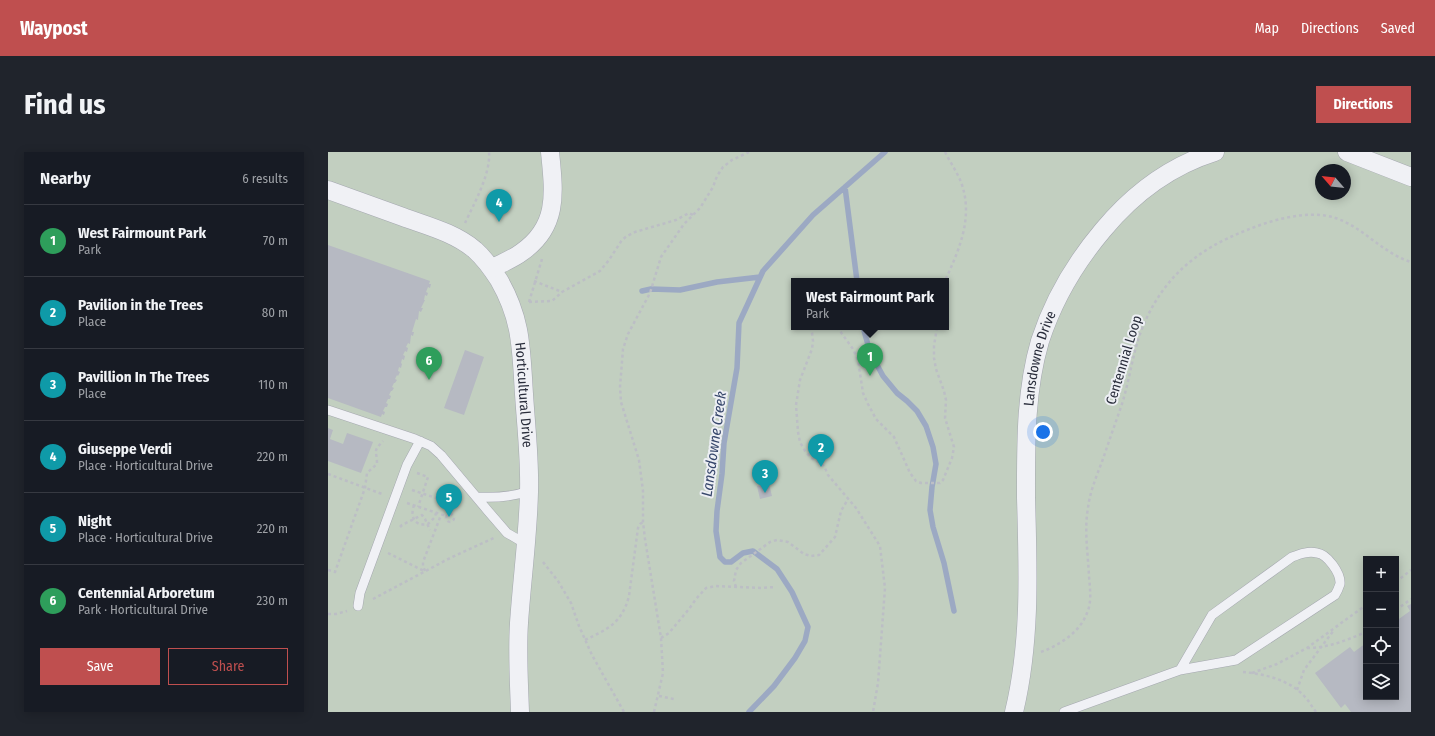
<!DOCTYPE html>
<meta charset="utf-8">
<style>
:root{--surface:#171b24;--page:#20242c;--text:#f1f3f6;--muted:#9ea1a6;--line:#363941;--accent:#bf4f4f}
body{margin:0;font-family:"Fira Sans Condensed",sans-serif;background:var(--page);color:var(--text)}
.controls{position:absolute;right:12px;bottom:12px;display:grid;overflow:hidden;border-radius:0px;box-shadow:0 2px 10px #0003}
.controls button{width:36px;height:36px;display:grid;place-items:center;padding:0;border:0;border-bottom:1px solid var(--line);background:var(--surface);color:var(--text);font:20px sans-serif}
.compass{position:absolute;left:987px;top:12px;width:36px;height:36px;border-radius:50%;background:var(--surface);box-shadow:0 2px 10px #0003;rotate:298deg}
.you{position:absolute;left:715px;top:280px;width:14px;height:14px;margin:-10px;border:3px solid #fff;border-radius:50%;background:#1a73e8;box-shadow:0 0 0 6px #1a73e833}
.badge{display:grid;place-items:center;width:26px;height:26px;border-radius:50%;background:var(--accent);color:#fff;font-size:13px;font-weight:700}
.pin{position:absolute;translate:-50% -33px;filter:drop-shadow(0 1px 2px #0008)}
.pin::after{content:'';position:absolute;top:21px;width:14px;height:12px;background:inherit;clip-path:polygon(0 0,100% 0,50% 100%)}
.popup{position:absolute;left:463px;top:126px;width:158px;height:52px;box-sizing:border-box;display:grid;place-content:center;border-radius:0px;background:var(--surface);filter:drop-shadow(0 1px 3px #0005);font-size:13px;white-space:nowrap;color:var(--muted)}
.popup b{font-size:15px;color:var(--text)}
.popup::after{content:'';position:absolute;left:50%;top:100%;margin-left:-8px;border:8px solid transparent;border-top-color:var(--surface)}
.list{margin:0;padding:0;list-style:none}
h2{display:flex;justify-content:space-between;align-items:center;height:52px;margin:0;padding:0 16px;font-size:17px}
h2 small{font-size:13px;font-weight:400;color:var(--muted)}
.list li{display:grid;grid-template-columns:26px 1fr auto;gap:12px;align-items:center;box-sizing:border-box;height:72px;padding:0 16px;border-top:1px solid var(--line)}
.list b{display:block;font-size:15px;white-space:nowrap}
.list p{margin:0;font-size:13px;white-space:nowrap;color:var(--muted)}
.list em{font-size:13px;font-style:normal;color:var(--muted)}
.actions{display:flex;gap:8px;padding:12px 16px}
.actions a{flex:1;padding:9px 0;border:1px solid var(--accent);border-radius:0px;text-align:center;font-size:14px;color:var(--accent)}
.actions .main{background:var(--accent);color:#fff}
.icon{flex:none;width:22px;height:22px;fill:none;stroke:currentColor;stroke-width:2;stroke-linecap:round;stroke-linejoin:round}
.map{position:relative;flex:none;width:1083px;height:560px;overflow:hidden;border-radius:0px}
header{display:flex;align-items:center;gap:24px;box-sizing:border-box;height:56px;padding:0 20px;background:var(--accent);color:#fff}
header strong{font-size:19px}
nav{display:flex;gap:22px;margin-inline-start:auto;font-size:14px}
.intro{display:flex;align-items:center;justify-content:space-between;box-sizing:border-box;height:96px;padding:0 24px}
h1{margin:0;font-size:28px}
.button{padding:10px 18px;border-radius:0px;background:var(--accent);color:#fff;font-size:14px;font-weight:700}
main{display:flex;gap:24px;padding:0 24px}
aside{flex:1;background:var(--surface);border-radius:0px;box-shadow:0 2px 10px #0003}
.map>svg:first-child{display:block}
</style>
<header>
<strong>Waypost</strong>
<nav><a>Map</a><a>Directions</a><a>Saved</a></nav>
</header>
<div class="intro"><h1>Find us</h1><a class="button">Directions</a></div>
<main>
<aside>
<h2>Nearby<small>6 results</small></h2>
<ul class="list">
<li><span class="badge" style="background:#2e9e5b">1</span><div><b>West Fairmount Park</b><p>Park</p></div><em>70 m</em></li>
<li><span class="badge" style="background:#0f9aa8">2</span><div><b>Pavilion in the Trees</b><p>Place</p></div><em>80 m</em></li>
<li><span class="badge" style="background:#0f9aa8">3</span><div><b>Pavillion In The Trees</b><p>Place</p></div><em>110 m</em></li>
<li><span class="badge" style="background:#0f9aa8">4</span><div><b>Giuseppe Verdi</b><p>Place · Horticultural Drive</p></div><em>220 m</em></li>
<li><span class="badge" style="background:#0f9aa8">5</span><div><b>Night</b><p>Place · Horticultural Drive</p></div><em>220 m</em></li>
<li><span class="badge" style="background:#2e9e5b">6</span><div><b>Centennial Arboretum</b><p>Park · Horticultural Drive</p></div><em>230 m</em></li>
</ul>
<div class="actions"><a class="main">Save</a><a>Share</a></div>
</aside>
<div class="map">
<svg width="1083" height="560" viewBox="0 0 1083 560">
<rect width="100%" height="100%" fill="#dee0e6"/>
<path fill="#c2cfc0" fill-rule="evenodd" d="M0,0H1083V560H0ZM993,18H1017V42H993ZM466,129H618V175H466ZM1038,407H1068V545H1038Z"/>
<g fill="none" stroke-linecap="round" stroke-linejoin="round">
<path stroke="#9ca9c3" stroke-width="5.5" d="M517,35L529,129
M314,139L323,137L352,138L389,130L432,125
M535,175L542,200L555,224L569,241L579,249L589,259L598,274L605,295L608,312L604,335L602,358L605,375L616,411L626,459
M421,560L446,534L467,506L477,489L480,475L464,440L449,417L425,399L415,401L403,410H397L392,405L388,379L389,359L394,322L396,291L409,216L411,171L435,119L485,63L557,0"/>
</g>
<path fill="#b6b9c2" d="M0,93L102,129L101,132H103L102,136L100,135L98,140L100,141L99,144L97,143L96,148H97L93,156H95L93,160L91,159L90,168L88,167L84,180H86L85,184L83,183L82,192L80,191L78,195L80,196L79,200L77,199L75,203L77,204L76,208L74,207L73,211L74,212L73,216L71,215L70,219L72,220L70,224L69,223L67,227L69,228L67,231H66L64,235L66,236L64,239H63L61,243L63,244L62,247H60L58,251L60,252L59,255H57L55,259L57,260L56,263L54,262L53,265L0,246Z
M137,198L156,205L136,263L116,256Z
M0,276L5,278L2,287L15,292L19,281L45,290L33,321L0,309Z
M441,332L444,344L432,347L429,334Z
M1083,452V560H1023L1017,552L1013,556L987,521L1022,495L1026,500L1038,491V545H1068V469L1082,459L1079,454Z"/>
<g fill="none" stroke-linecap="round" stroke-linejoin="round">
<g stroke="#a4a7af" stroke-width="10">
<path id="lane" d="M0,258L87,287L103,294L113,303L160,359L179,381L198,392
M149,345C167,346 184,345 201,339
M30,454L32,441L79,313L92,289
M736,560L852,518L908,508L1007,443C1009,440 1011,435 1012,432C1013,421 999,402 989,401C980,399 972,402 964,405L884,463L852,518"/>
</g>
<g stroke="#a4a7af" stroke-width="19">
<g id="street">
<path d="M1019,0L1083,25"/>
<path id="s1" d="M0,38C25,47 50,56 75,65C100,74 127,81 147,98C157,107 164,117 171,128C194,168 193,197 196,242C198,274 202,307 201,340C200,384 194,427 191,471C189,500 191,530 192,560"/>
<path d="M164,116C174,111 185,107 194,100C231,74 226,40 222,0"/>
<path id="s2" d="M686,560C703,490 700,417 698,346C698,294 697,240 712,189C725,149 748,110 775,78C805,42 842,14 887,0"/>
</g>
</g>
<path stroke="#bcbec5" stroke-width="2.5" stroke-dasharray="3 3" stroke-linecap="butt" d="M617,0C622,10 629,20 633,30C646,65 631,98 617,129
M137,71C146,52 163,21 161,0
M206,129L234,140
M201,150L214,107
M201,150L224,149L234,140L272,119L281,108L294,88L299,84L307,80L348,68L361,61L365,63
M482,175L484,181L485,189L484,197L472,228L468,253L470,280L472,290L477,299L483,306L494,312L497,316L500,323L528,356L552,394L557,436L550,531L545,560
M509,175L525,197L530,208L535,241L540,252L548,267L566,285L582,321L588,329L593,331H612L615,328L624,306L626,295L617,266L618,248L616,239L608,217L606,206V194L609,175
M89,321L100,325L90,355
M0,322L54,342
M84,338L111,347
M79,351L118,364
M86,353C82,364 86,375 100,372L107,365L108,361
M118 366a4 4 0 1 1 8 0a4 4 0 1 1-8 0Z
M72,375L74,373L94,363L97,367L102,378
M60,401L96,419
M215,410L230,429L243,451L251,474L264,503L296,560
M0,418L7,420L37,336L39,321L49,312C49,297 44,301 55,289
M97,419L95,414V410L113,363
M1068,430L1083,418
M408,435L406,429L408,418L413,411L442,390L449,388L460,390L476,402L483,404L491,403L507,385L513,359L520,347
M45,447L124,405L166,386
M1068,458L1083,447
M0,462H8L19,459
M333,486L341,481L361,457L368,447L378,436L388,434L433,436L447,435
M257,488C280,477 294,471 301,444L310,376L312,372L315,370
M979,496C1000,496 1019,488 1038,480
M713,500C732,493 752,480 759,461C764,450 762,437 761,424C760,402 756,378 760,356C762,339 769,323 775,307C781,289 787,272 793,255C801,231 804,205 812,182C832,128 867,98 919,78C941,69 969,61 993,63C1029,66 1050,100 1083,110
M915,520C937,522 962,528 977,545C981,549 984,555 988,560
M924,521L949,512L979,496L1038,453
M969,538L976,518L1006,478
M331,544L346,547
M326,560L335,521L333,486L317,387L315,370V339L311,308L293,250L292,235L295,197L300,182L322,141L333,105L356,72L372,56L385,35L389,24L395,15L404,8L421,0"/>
<use href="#lane" stroke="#f0f1f5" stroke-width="9"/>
<use href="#street" stroke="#f0f1f5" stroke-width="18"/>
</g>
<g text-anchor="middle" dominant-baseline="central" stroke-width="4" stroke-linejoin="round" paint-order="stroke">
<g font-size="14" fill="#292d3b" stroke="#edeff4">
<text stroke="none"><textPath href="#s2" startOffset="356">Lansdowne Drive</textPath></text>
<text transform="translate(796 208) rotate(-73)">Centennial Loop</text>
<text stroke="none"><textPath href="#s1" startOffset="317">Horticultural Drive</textPath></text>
</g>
<g font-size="15" font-style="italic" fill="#37476b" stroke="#edeff4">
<text transform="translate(386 292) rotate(-82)">Lansdowne Creek</text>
</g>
</g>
</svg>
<div class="controls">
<button>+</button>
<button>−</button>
<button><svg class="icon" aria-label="locate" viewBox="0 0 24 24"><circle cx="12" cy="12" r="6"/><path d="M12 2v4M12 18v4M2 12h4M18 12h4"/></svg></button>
<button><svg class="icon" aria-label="layers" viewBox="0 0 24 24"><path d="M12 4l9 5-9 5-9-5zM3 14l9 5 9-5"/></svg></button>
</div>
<svg class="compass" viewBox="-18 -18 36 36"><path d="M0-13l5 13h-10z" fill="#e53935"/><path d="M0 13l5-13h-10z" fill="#9ea1a6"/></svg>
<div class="you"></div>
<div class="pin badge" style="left:542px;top:224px;background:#2e9e5b">1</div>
<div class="popup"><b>West Fairmount Park</b>Park</div>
<div class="pin badge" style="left:493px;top:315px;background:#0f9aa8">2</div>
<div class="pin badge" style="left:437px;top:341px;background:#0f9aa8">3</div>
<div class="pin badge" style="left:171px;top:70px;background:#0f9aa8">4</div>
<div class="pin badge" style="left:121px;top:365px;background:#0f9aa8">5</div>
<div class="pin badge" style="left:101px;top:228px;background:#2e9e5b">6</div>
</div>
</main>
